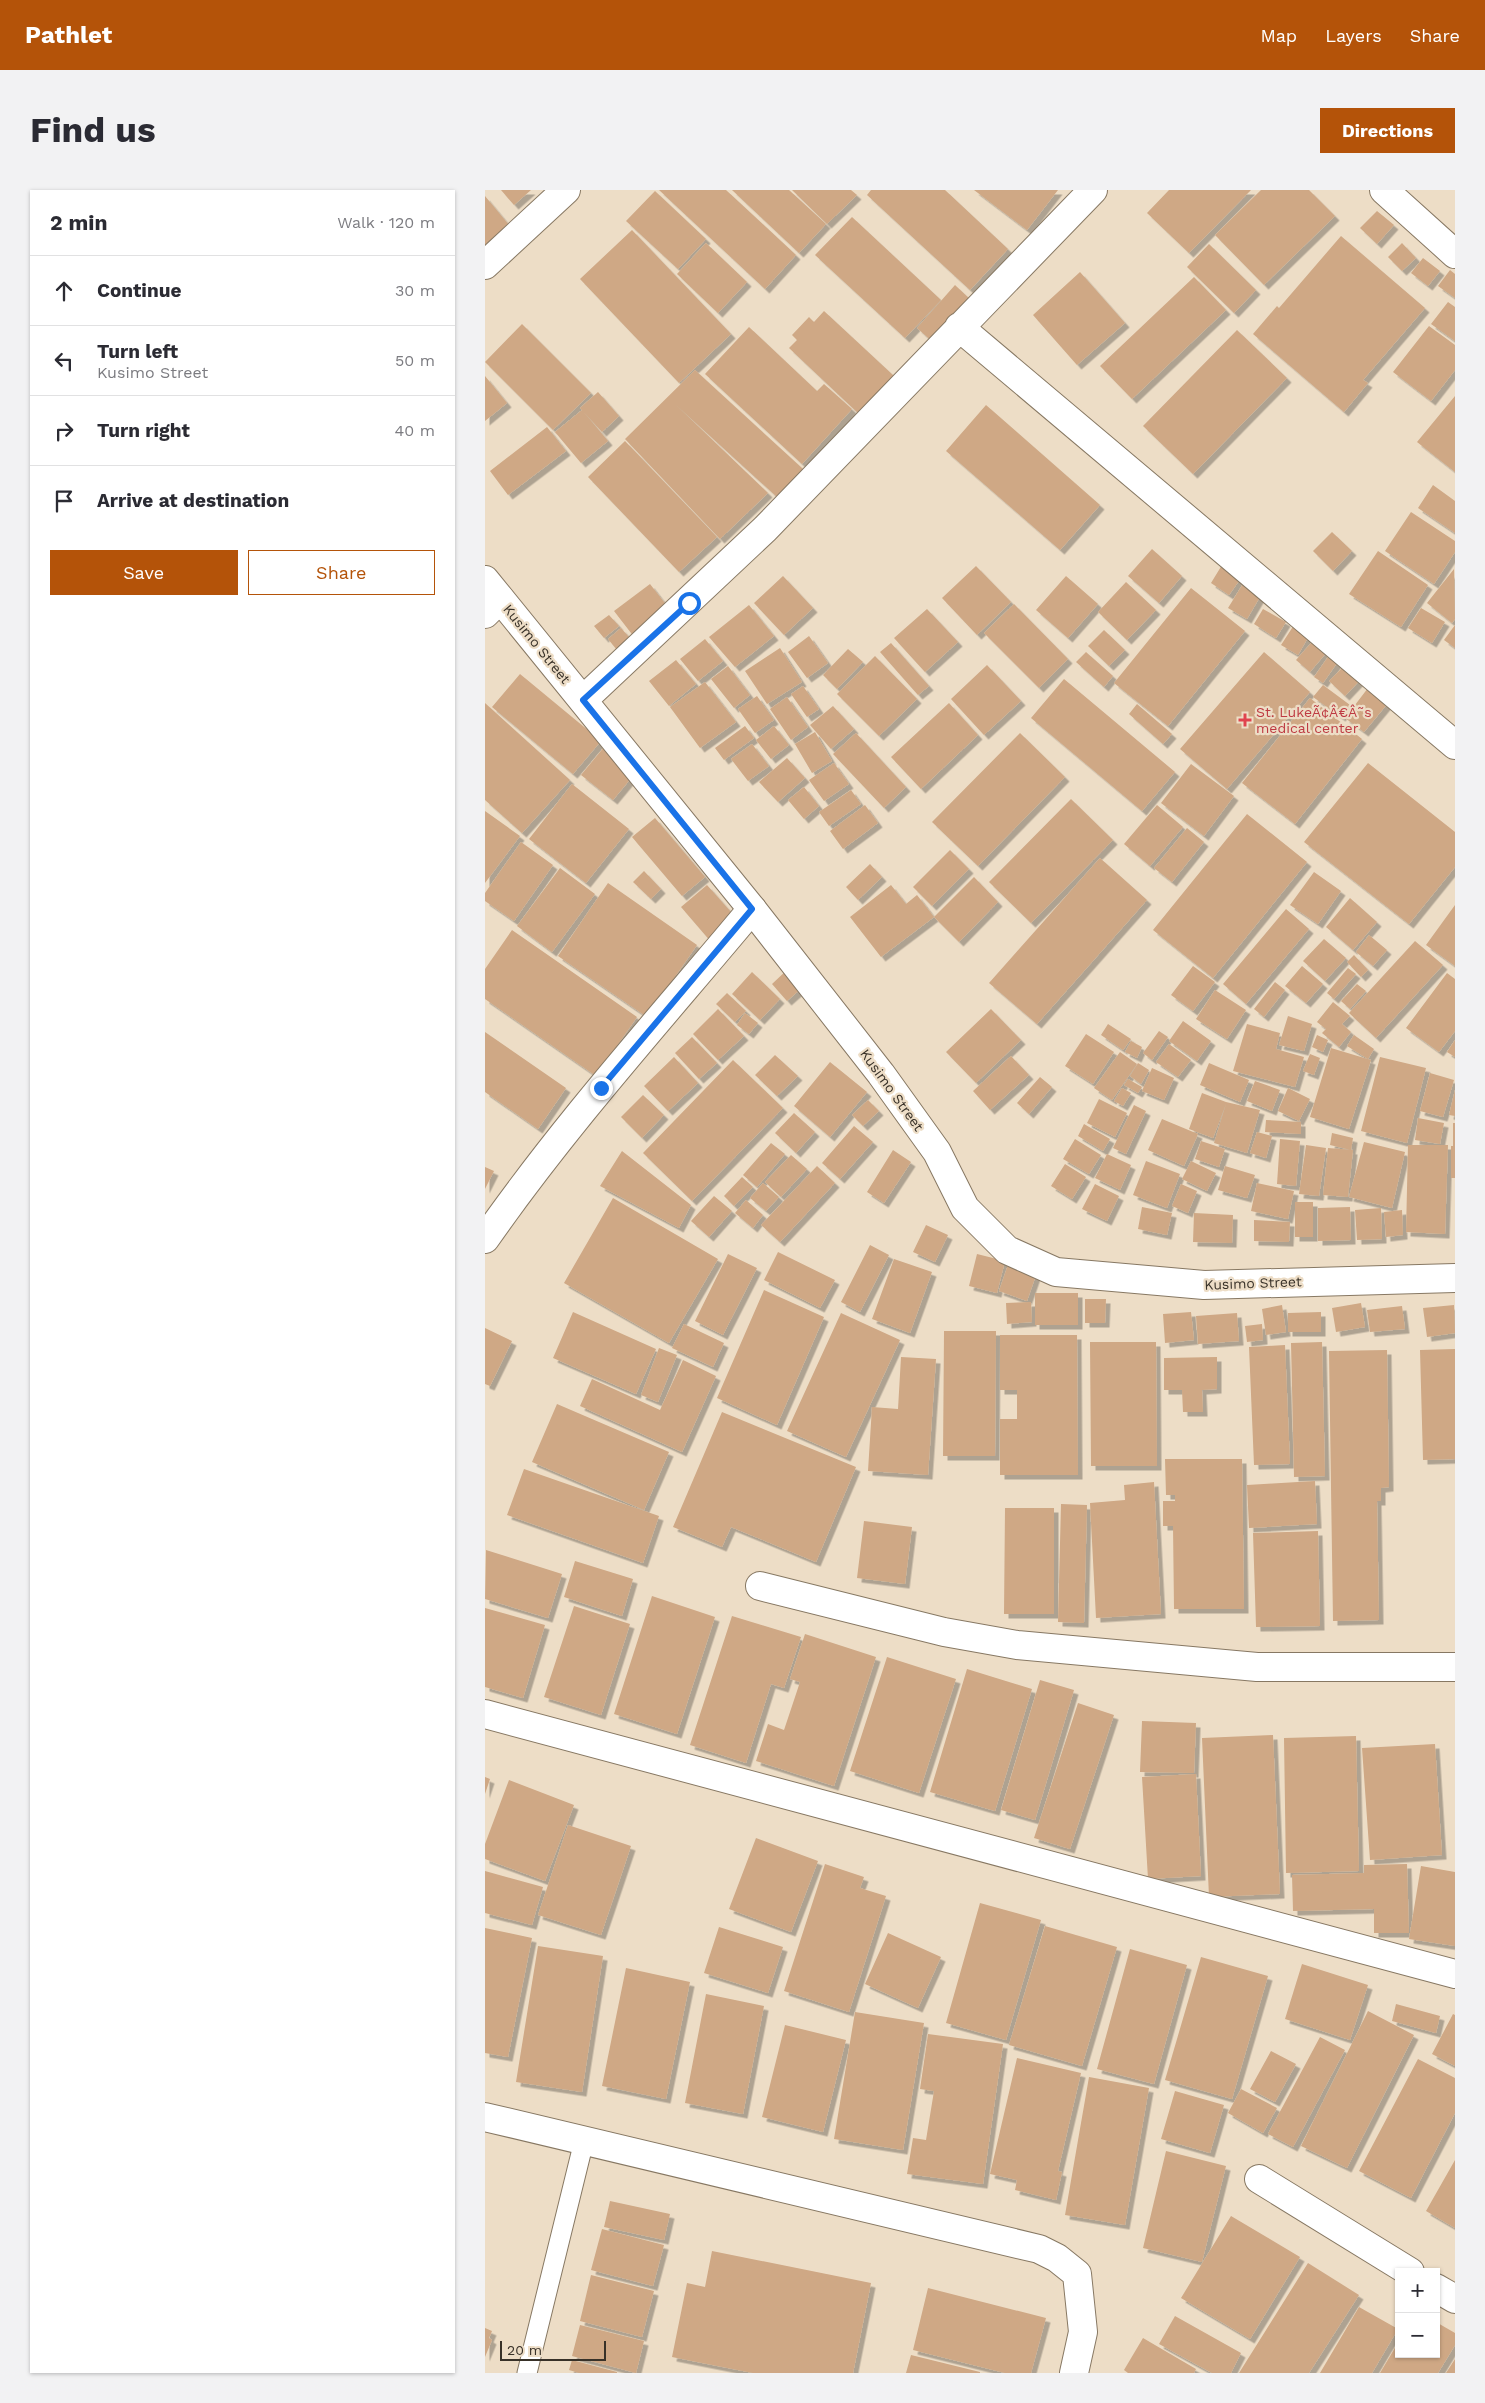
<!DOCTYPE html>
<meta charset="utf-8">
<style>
:root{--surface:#fff;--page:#f2f2f3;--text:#2b2b33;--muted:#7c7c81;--line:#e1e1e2;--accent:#b45309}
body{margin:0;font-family:"Work Sans",sans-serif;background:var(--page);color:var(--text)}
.controls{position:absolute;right:15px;bottom:15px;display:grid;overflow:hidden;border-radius:0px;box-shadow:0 1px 4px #0004}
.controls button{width:45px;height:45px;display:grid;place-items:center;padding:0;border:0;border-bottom:1px solid var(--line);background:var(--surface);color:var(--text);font:25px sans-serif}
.scale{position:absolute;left:15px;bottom:12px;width:106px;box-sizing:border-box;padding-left:5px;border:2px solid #383128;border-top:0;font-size:14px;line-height:18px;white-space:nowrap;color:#383128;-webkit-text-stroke:4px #edddc6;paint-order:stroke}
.stop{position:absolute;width:15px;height:15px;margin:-11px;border:4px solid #1a73e8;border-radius:50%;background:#fff}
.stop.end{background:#1a73e8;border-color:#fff;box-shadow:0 1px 5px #0008}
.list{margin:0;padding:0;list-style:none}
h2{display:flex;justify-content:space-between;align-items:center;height:65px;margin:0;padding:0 20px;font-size:21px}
h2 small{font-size:16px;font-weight:400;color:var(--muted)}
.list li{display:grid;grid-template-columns:32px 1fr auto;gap:15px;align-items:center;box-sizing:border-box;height:70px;padding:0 20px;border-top:1px solid var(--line)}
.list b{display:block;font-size:19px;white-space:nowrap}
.list p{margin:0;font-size:16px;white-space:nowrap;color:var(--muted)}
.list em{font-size:16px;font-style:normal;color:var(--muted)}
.actions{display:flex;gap:10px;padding:15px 20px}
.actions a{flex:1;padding:11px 0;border:1px solid var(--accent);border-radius:0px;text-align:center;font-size:18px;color:var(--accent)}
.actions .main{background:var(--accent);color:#fff}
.icon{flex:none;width:28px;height:28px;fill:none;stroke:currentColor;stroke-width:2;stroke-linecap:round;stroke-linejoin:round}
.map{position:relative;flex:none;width:970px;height:2183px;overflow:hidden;border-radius:0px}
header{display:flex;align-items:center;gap:30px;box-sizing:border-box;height:70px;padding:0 25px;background:var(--accent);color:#fff}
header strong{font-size:24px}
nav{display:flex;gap:28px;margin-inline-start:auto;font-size:18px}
.intro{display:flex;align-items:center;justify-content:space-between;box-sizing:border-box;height:120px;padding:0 30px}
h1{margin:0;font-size:35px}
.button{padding:12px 22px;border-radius:0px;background:var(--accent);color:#fff;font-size:18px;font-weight:700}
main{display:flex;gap:30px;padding:0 30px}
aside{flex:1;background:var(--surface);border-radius:0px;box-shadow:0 1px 4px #0004}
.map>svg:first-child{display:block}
</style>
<header>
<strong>Pathlet</strong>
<nav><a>Map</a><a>Layers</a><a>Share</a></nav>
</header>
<div class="intro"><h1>Find us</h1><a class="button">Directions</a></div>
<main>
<aside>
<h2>2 min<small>Walk · 120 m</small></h2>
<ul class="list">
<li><svg class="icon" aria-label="ahead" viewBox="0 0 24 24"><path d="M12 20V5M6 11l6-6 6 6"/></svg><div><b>Continue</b></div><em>30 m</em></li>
<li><svg class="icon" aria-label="left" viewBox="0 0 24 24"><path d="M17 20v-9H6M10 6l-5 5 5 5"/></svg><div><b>Turn left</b><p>Kusimo Street</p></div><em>50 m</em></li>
<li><svg class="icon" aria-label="right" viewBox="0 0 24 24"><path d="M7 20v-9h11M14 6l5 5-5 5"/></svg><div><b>Turn right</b></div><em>40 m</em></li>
<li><svg class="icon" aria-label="arrive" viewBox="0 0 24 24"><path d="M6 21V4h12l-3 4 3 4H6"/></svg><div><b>Arrive at destination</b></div></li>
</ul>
<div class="actions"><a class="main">Save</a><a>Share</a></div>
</aside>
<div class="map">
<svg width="970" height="2183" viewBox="0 0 970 2183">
<defs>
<filter id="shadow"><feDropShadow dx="4.5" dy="4.5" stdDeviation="0" flood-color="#0004"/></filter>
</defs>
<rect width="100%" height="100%" fill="#edddc6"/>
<path fill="#cfa885" filter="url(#shadow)" d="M16,0H46L29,15Z
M174,0H241L311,65L280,99Z
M247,0H304L341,34L314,63Z
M307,0H366L372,5L342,34Z
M386,0H460L523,59L485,100L382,5Z
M489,0H573L542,40Z
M684,0H766L704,63L662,23Z
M776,0H824L850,26L779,95L730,45Z
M170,1L221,49L193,79L141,31Z
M0,6L24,35L0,55Z
M892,21L909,35L892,54L875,38Z
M367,27L456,110L420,148L330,65Z
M147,40L246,144L194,193L95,89Z
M856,46L940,118L878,190L883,193L859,222L768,144L792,116L794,118Z
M221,53L262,92L233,123L192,84Z
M917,53L931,68L917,81L903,67Z
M724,54L771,100L749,123L702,77Z
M938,68L955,81L943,96L926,83Z
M965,80L970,84V108L953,96Z
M595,82L640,133L592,175L548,125Z
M709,87L741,120L647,209L615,176Z
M470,95L488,112L450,154L432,138Z
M963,112L970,117V151L946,134Z
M339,121L409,186L373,223L304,158L312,150L307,145L324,127L329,132Z
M37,134L106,203L68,240L0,172Z
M944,136L970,155V180L946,211L908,182Z
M264,137L332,201L339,194L367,219L317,274L220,184Z
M752,140L802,188L708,284L658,236Z
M210,180L318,279L292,307L190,214L283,303L235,349L140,249Z
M0,186L22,213L0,231Z
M113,202L134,226L117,242L95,218Z
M970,206V282L932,252Z
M501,215L615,315L575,360L461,261Z
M97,220L123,251L96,273L70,242Z
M62,237L81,261L23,305L5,281Z
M140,251L232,347L194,382L103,287Z
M948,295L970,311V343L933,318Z
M926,322L970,351V362L949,394L900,361Z
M847,342L867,361L848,381L828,361Z
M667,359L697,386L674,413L643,386Z
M893,361L943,395L916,437L864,404Z
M737,375L756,388L744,405L726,393Z
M491,376L526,412L492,445L457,408Z
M969,379L970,429L967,433L942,413Z
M298,386L328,418L299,445L269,413Z
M581,386L613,414L583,448L551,420Z
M761,389L779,400L762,429L743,418Z
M641,392L671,420L642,450L613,422Z
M165,394L189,425L153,452L129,421Z
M706,398L760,441L683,536L629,493Z
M529,414L583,469L554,498L499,443Z
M264,415L289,446L250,477L224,447Z
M936,418L960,432L947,453L923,438Z
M442,419L473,452L440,482L409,448Z
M778,419L801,432L791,448L769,434Z
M124,425L134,436L119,448L109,436Z
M809,435L825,444L813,465L796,455Z
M970,435V458L959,450Z
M136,438L150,454L136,465L123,449Z
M619,440L640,460L624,476L603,456Z
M324,446L343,473L322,488L303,462Z
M220,449L238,471L213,491L195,469Z
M827,452L841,463L825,482L811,470Z
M406,453L444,496L433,505L395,462Z
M295,458L317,492L282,514L260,481Z
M363,459L378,472L352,499L338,485Z
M601,462L628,486L619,497L591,472Z
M779,462L825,502L742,599L695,559Z
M390,466L432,509L394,546L352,504Z
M843,467L852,473L838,493L829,487Z
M191,470L211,494L184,516L164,491Z
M861,474L876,489L860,506L844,491Z
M502,475L536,511L499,545L466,509Z
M243,476L265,505L249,518L226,489Z
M35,484L116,551L88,584L7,517Z
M579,489L690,582L657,621L546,528Z
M220,492L251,532L215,558L185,517Z
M838,495L865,515L856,527L828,507Z
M318,496L334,519L322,527L306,504Z
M883,498L903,513L879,542L860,528Z
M272,506L289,530L270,543L253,519Z
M302,507L323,537L306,550L285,519Z
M825,508L877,549L810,634L757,593Z
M0,513L85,590L37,643L0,610Z
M464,513L493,545L436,599L406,567Z
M652,514L687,544L678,554L644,524Z
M348,516L369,539L346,559L325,535Z
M260,536L269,548L239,570L230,558Z
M289,536L304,555L286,569L271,550Z
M330,542L347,571L327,583L310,554Z
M371,543L421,597L399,618L348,564Z
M535,543L580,587L493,676L447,632Z
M267,554L284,576L263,591L246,569Z
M120,556L152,581L128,610L96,585Z
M302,568L320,588L293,612L274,592Z
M349,573L364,594L339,611L324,590Z
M883,573L970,642V677L924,734L819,652Z
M706,574L749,606L719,646L676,613Z
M87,594L144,639L101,693L44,649Z
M319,597L334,616L319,629L303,610Z
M366,600L376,614L344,636L334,622Z
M586,609L628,650L546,733L504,692Z
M380,615L393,633L358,659L345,641Z
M672,615L698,637L665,676L639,654Z
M0,621L35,646L0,693Z
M762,624L822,672L728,788L668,740Z
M170,628L220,687L197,706L147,647Z
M702,638L719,652L687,692L669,678Z
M36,652L68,675L29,731L0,711V703Z
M465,660L484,679L447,716L428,697Z
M615,668L662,710L552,834L504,793Z
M385,674L397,687L373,710L361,697Z
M75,678L110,704L67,762L32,736Z
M159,681L176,699L166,709L148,692Z
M829,682L856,701L833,734L805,715Z
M489,687L513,712L474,752L449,727Z
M123,693L212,755L162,827L73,766Z
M222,695L253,730L227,753L196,717Z
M406,695L421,714L432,705L449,727L396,767L365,727Z
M865,708L892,732L868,760L841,737Z
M970,715V776L941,755Z
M801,719L824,739L761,814L738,794Z
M27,740L152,827L111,886L0,809V779Z
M884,745L902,760L888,776L871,762Z
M839,749L861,768L840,791L818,771Z
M930,751L958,775L891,848L864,823Z
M869,765L883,780L876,787L862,772Z
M708,776L730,792L708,821L686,805Z
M817,776L838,794L821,813L800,796Z
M863,778L871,784L849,809L842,803Z
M303,779L319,796L302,811L287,794Z
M267,782L295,809L275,830L247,804Z
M962,783L970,789V841L954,862L921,838Z
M790,792L800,800L779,827L769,819Z
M872,794L881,801L865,819L856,811Z
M730,800L761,820L742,849L711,829Z
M242,803L261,821L250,832L231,814Z
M848,812L865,826L857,834L866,842L854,857L837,843L841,839L832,832Z
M233,819L259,846L233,870L208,844Z
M506,819L536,850L491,893L461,862Z
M260,823L273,833L264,844L252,835Z
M803,826L827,834L819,861L794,855Z
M698,831L726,851L712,871L684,851Z
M623,834L646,849L638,860L616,845Z
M762,834L795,843L791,859L819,867L810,897L748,881Z
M674,841L683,847L667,870L658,863Z
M0,842L81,898L53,939L0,902Z
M601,844L629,862L608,894L580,876Z
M832,845L843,850L838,862L827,857Z
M869,845L889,859L883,869L862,856Z
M207,847L232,873L214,889L190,863Z
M970,850V867L962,862Z
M646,851L657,857L652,868L640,862Z
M684,854L706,870L693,887L671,872Z
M846,858L886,870L864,939L825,927Z
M635,862L652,874L627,910L609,898Z
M825,864L835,868L829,885L818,881Z
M290,865L313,886L292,906L270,885Z
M526,866L544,885L505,920L488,901Z
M189,867L213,893L183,921L159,896Z
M895,867L941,878L922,953L876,941Z
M248,870L298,918L207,1011L158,963Z
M345,872L382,902L345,947L309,916Z
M653,873L664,880L656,894L645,886Z
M724,873L764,890L755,912L715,895Z
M667,878L689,888L679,910L657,901Z
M945,883L969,890L958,927L935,921Z
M555,887L567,897L544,924L532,913Z
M643,889L657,897L653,903L639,895Z
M770,891L795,900L787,921L762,911Z
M637,898L646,903L638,916L629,911Z
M803,898L825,909L814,931L793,921Z
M970,900V926L964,925Z
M717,903L741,912L775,920L762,963L729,953L741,914L728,948L704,939Z
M158,905L179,925L157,948L136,927Z
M614,909L642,923L630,947L602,933Z
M383,910L394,921L378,936L367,925Z
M649,915L661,921L641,964L628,958Z
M309,923L330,942L311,963L290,943Z
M933,928L959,933L955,954L930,950Z
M677,929L713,944L699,976L663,960Z
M781,930L816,932V944L780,942Z
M968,933H970V956H968Z
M599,934L625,949L618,961L593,946Z
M369,936L388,952L355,989L337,973Z
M772,942L787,946L781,968L765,963Z
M847,943L868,948L866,960L845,955Z
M590,949L616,965L604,984L578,969Z
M795,949L815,951L811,996L792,994Z
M716,951L740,959L734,977L710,969Z
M879,952L920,962L907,1018L864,1007Z
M286,953L300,964L272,997L258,985Z
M821,955L841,958L834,1006L814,1004Z
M923,955H963L960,1044L921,1042Z
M966,956H970V988H966Z
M843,958L868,960L863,1007L838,1005Z
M408,960L426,972L399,1013L382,1002Z
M137,961L206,1015L194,1038L115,996Z
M622,964L646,975L635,1000L610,988Z
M306,965L322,979L296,1007L280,992Z
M661,971L695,984L682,1018L648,1005Z
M706,971L731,983L722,1001L697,989Z
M580,974L601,987L587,1009L566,996Z
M332,976L350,993L295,1052L276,1035Z
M740,976L770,985L762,1008L733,1000Z
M0,977L9,981L0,999Z
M257,987L268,997L249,1016L239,1006Z
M278,993L294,1007L281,1021L265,1008Z
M772,993L809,1001L803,1029L766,1021Z
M610,994L634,1006L622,1031L597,1019Z
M696,994L712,1001L703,1023L687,1016Z
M229,1006L247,1021L224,1047L206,1031Z
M128,1008L233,1069L184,1153L79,1093Z
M261,1010L278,1025L268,1038L250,1023Z
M810,1012H828V1047H810Z
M657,1017L687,1023L682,1045L653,1039Z
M865,1017L866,1050L833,1051V1018Z
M896,1018L897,1049L872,1050L870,1020Z
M917,1020L918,1045L901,1047L899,1022Z
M709,1023L748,1025L747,1053L708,1052Z
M769,1030L805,1032L804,1052L769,1051Z
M441,1035L463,1045L450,1072L428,1062Z
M385,1055L404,1065L375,1122L356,1112Z
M293,1062L350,1090L335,1118L279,1090Z
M243,1064L272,1078L238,1145L210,1131Z
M492,1064L520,1071L512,1103L484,1096Z
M409,1069L447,1082L425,1143L387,1129Z
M523,1075L551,1085L542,1111L514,1101Z
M279,1100L339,1127L292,1235L232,1208Z
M550,1103H593V1135H550Z
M600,1109H621L620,1133H600Z
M546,1112L547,1132L522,1134L521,1113Z
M876,1113L880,1137L851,1142L847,1118Z
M797,1115L801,1142L781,1145L777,1119Z
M969,1115L970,1143L942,1147L938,1118Z
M917,1116L920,1139L885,1142L882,1120Z
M88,1122L171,1159L151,1204L68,1168Z
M706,1122L709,1150L680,1153L678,1124Z
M836,1122V1142H803V1123Z
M356,1123L415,1150L361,1267L302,1241Z
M752,1123L754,1151L713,1154L711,1126Z
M199,1134L239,1153L228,1177L187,1158Z
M777,1134L778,1150L762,1152L760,1136Z
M0,1138L27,1151L5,1196L0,1194Z
M459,1141H511L510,1266H458Z
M515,1145H592L593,1285H515V1229H532V1200H515Z
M605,1152H671L672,1276H606Z
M837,1152L840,1286L809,1287L806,1153Z
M800,1155L805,1274L769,1275L764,1157Z
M174,1158L192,1165L173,1212L156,1205Z
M970,1159V1269L938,1270L935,1160Z
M902,1160L904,1297L896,1298V1311H892L894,1430L848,1431L844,1161Z
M416,1167L451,1169L443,1285L383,1281L387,1217L413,1219Z
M732,1167V1199L717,1200L718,1222H698L697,1200H679V1168Z
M198,1170L231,1186L197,1262L95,1216L107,1189L175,1220Z
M72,1214L184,1262L159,1320L47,1272Z
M237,1222L371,1277L331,1372L246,1337L237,1357L188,1337Z
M680,1269H757L759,1419H689L688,1336H678V1311H690V1305H681Z
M39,1279L174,1326L158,1373L22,1325Z
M830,1291L832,1334L764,1338L762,1295Z
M669,1292L676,1424L611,1428L605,1313L640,1310L639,1295Z
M576,1314L602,1315L599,1433L573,1432Z
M520,1318H569V1424H519Z
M379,1331L427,1337L420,1394L372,1388Z
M833,1341L835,1436L771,1437L768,1343Z
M1,1360L77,1384L63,1428L0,1409Z
M90,1371L148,1389L137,1426L79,1407Z
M167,1406L230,1427L192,1544L129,1524Z
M89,1416L145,1434L116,1525L59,1507Z
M0,1418L60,1435L38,1508L0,1497Z
M247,1426L316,1447L299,1498L286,1494L261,1573L205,1555Z
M320,1444L391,1467L349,1596L271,1571L283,1534L299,1540L315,1492L305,1489Z
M402,1467L471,1489L434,1603L365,1581Z
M482,1479L547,1499L510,1621L445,1602Z
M555,1490L589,1500L550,1630L516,1620Z
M593,1513L629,1525L585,1659L549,1648Z
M657,1531L711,1533L709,1583L655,1582Z
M788,1545L795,1704L724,1707L717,1548Z
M871,1546L874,1681L801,1683L799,1548Z
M950,1554L957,1665L885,1670L877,1558Z
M711,1584L716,1686L663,1689L657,1587Z
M0,1587L5,1589L0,1604Z
M24,1590L89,1615L60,1691L0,1669V1654Z
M83,1635L146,1656L116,1745L53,1725Z
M271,1648L333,1671L306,1742L244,1719Z
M340,1674L379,1687L375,1698L401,1706L364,1822L299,1801Z
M922,1674L924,1743H889V1719L808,1721L807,1685L879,1683V1675Z
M936,1676L970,1682V1756L924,1749Z
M0,1681L58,1697L47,1735L0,1723Z
M495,1713L556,1730L521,1850L461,1833Z
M560,1736L632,1757L597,1876L524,1855Z
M234,1737L298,1757L283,1803L219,1783Z
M0,1738L47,1748L23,1867L0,1863Z
M403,1743L456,1767L433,1818L380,1794Z
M53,1756L118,1766L97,1902L31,1892Z
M645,1759L702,1775L669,1894L612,1879Z
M716,1767L783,1786L747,1909L680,1890Z
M817,1774L883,1795L865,1850L800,1829Z
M141,1778L205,1792L181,1909L117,1896Z
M221,1804L279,1816L258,1924L200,1913Z
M911,1814L955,1826L951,1843L907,1831Z
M883,1821L929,1845L862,1978L816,1956Z
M370,1822L439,1833L418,1960L349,1949Z
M968,1824L970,1825V1876L947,1864Z
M300,1835L361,1850L338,1942L277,1927Z
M443,1844L518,1854L498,1994L422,1984L428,1948L441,1950L449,1901L435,1899Z
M835,1847L860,1860L808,1957L783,1944Z
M786,1861L811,1874L790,1912L765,1899Z
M532,1868L596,1883L573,1981L577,1982L571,2010L530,2000L532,1990L505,1984Z
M933,1869L970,1888V1923L926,2008L874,1981Z
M604,1887L664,1898L640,2035L580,2025Z
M756,1899L792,1918L778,1943L743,1923Z
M690,1901L739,1915L725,1963L676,1949Z
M681,1961L741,1976L717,2072L658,2058Z
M970,1970V2038L941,2021Z
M125,2011L185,2024L179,2050L119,2037Z
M746,2026L815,2067L765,2149L696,2108Z
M117,2039L179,2055L168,2096L106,2080Z
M227,2061L386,2093L368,2183H268L187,2167L202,2093L220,2097Z
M823,2073L874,2105L824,2183H754Z
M106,2085L169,2101L157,2147L95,2131Z
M443,2098L561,2128L546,2183H520L428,2160Z
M874,2117L913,2139L887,2183H835Z
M690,2126L756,2163L746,2183H727L674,2154Z
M951,2132L970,2143V2155L953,2183H895L914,2151V2164H951Z
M95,2135L159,2151L151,2183L87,2166Z
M0,2138L7,2141L4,2148L7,2150L0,2167Z
M658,2148L711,2179L709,2183H643L639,2180Z
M426,2165L495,2182V2183H421Z
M970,2169V2183H961Z
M87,2170L132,2182V2183H94L84,2180Z"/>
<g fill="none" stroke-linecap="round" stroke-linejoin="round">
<g stroke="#877863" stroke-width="21">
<path id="lane" d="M42,2183L99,1951"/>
</g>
<g stroke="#877863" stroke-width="30">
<path id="street" d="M899,0L970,64
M0,75L81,0
M474,137L970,555
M0,424L15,409
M98,510L280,339L608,0
M0,1049C81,933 177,827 267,719
M275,1396L459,1442L532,1455L772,1477H970
M0,1524L970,1784
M0,1927L554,2059L572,2068L592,2084L598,2142L589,2183
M774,1989L925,2082
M951,2098L970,2109"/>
</g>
<g stroke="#877863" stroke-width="30">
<path id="secondary" d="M0,390L267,719L396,884L452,962L480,1018L522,1060L571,1082L719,1095L970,1088"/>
</g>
<use href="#lane" stroke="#fff" stroke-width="19"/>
<use href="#street" stroke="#fff" stroke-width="28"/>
<use href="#secondary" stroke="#fff" stroke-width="28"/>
</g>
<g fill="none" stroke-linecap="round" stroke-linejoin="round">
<path stroke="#1a73e8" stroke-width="6" d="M116,898L267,719L98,510L204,413"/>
</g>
<path fill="#e0444e" stroke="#edddc6" stroke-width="2" d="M757.5 522.5h5v5h5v5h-5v5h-5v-5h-5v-5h5z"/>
<g text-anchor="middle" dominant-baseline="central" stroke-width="4.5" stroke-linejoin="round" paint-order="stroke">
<g font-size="14" fill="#383128" stroke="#edddc6">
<text transform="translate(52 454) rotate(51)">Kusimo Street</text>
<text transform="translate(407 900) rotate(54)">Kusimo Street</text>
<text transform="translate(768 1093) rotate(-2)">Kusimo Street</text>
</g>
<g font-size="14" fill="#be3a42" stroke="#edddc6" text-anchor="start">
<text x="771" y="522">St. LukeÃ¢Â€Â˜s<tspan x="771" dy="16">medical center</tspan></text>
</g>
</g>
</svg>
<div class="controls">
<button>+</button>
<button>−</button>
</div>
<div class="scale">20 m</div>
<div class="stop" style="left:204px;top:413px"></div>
<div class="stop end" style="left:116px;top:898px"></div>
</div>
</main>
